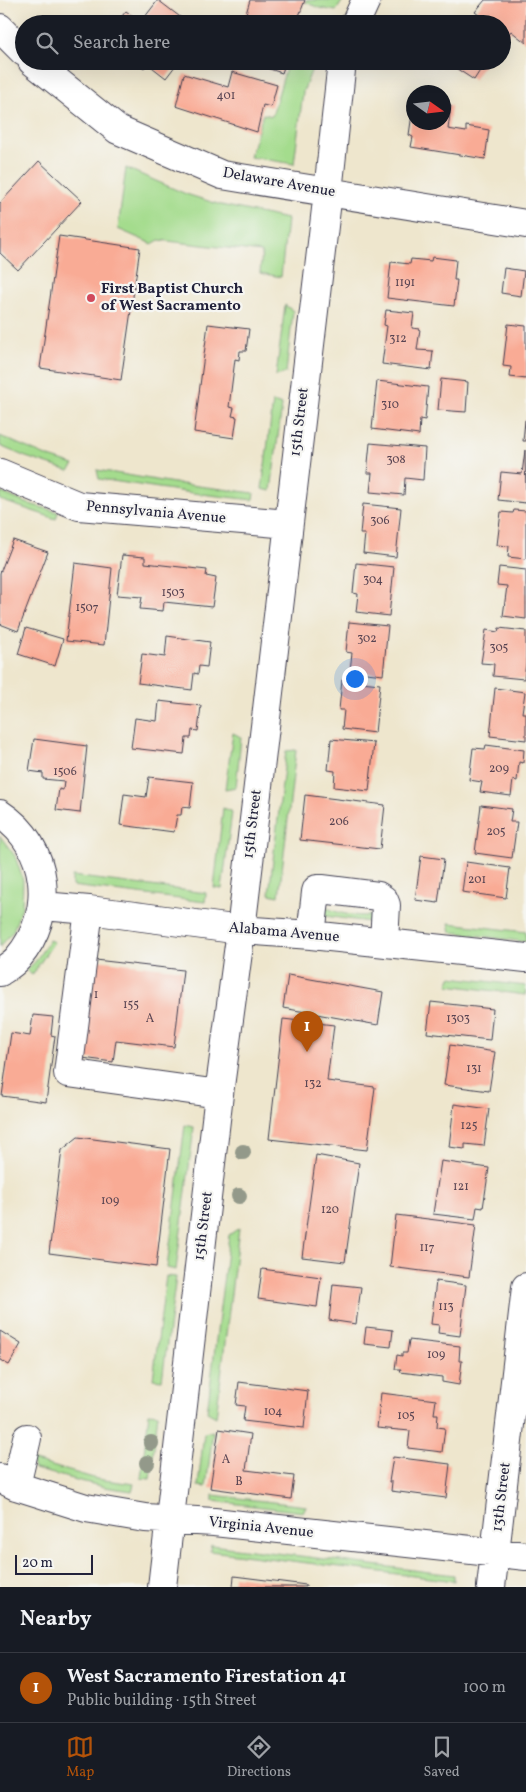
<!DOCTYPE html>
<meta charset="utf-8">
<style>
:root{--surface:#171b24;--page:#242831;--text:#f1f3f6;--muted:#9ea1a6;--line:#363941;--accent:#b45309}
body{margin:0;font-family:Vollkorn,serif;background:var(--page);color:var(--text)}
.compass{position:absolute;left:406px;top:85px;width:45px;height:45px;border-radius:50%;background:var(--surface);box-shadow:0 5px 20px #0002;rotate:104deg}
.scale{position:absolute;left:15px;bottom:12px;width:78px;box-sizing:border-box;padding-left:5px;border:2px solid #22223b;border-top:0;font-size:14px;line-height:18px;white-space:nowrap;color:#22223b;-webkit-text-stroke:4px #f6f6f2;paint-order:stroke}
.you{position:absolute;left:354px;top:678px;width:18px;height:18px;margin:-12px;border:4px solid #fff;border-radius:50%;background:#1a73e8;box-shadow:0 0 0 8px #1a73e833}
.badge{display:grid;place-items:center;width:32px;height:32px;border-radius:50%;background:var(--accent);color:#fff;font-size:16px;font-weight:700}
.pin{position:absolute;translate:-50% -41px;filter:drop-shadow(0 1px 2px #0008)}
.pin::after{content:'';position:absolute;top:26px;width:18px;height:15px;background:inherit;clip-path:polygon(0 0,100% 0,50% 100%)}
.list{margin:0;padding:0;list-style:none}
h2{display:flex;justify-content:space-between;align-items:center;height:65px;margin:0;padding:0 20px;font-size:21px}
h2 small{font-size:16px;font-weight:400;color:var(--muted)}
.list li{display:grid;grid-template-columns:32px 1fr auto;gap:15px;align-items:center;box-sizing:border-box;height:70px;padding:0 20px;border-top:1px solid var(--line)}
.list b{display:block;font-size:19px;white-space:nowrap}
.list p{margin:0;font-size:16px;white-space:nowrap;color:var(--muted)}
.list em{font-size:16px;font-style:normal;color:var(--muted)}
.icon{flex:none;width:28px;height:28px;fill:none;stroke:currentColor;stroke-width:2;stroke-linecap:round;stroke-linejoin:round}
.map{position:relative;flex:none;width:526px;height:1587px;overflow:hidden}
.search{position:absolute;background:var(--surface);box-shadow:0 5px 20px #0002;left:15px;right:15px;top:15px;height:55px;display:flex;align-items:center;gap:12px;box-sizing:border-box;padding:0 18px;border-radius:28px;color:var(--muted);font-size:19px}
.sheet{height:135px;background:var(--surface)}
nav{display:flex;justify-content:space-around;align-items:center;box-sizing:border-box;height:70px;border-top:1px solid var(--line);background:var(--surface);font-size:14px;color:var(--muted)}
nav a{display:grid;justify-items:center;gap:2px}
nav .on{color:var(--accent)}
.map>svg:first-child{display:block}
</style>
<div class="map">
<svg width="526" height="1587" viewBox="0 0 526 1587">
<rect width="100%" height="100%" fill="#f6f6f2"/>
<filter id="ink" filterUnits="userSpaceOnUse"><feTurbulence type="fractalNoise" baseFrequency=".02" numOctaves="2"/><feDisplacementMap in="SourceGraphic" scale="10" xChannelSelector="R" yChannelSelector="G"/><feConvolveMatrix kernelMatrix="1 2 1 2 8 2 1 2 1" color-interpolation-filters="sRGB"/></filter>
<filter id="wash" filterUnits="userSpaceOnUse"><feTurbulence type="fractalNoise" baseFrequency=".0096" numOctaves="4" result="noise"/><feDisplacementMap in="SourceGraphic" scale="20" xChannelSelector="R" yChannelSelector="G"/><feGaussianBlur stdDeviation="1.12" result="paint"/><feColorMatrix in="noise" values="0 0 0 0 0 0 0 0 0 0 0 0 0 0 0 0 0 1.4 0 .05"/><feComposite in="paint" operator="in"/></filter>
<g filter="url(#wash)">
<rect width="100%" height="100%" fill="#eee6cd"/>
<path fill="#a4dc8d" stroke="#637f64" d="M306,0H343L336,11L319,8L305,2Z
M288,61H315L303,92L294,164L250,157L263,114L272,116Z
M126,168L186,194L221,205L287,219L281,277L260,273L262,252L159,240L152,244L118,229Z
M285,305L293,311L286,373L276,376Z
M273,402L282,405L271,491L262,489Z
M0,436L46,456L74,465L69,471L26,457L0,446Z
M97,470L174,483L254,493L253,500L192,493L99,479Z
M0,492L26,503L58,512L56,519L0,500Z
M233,733L241,737L236,787L225,789Z
M296,750L279,896L269,894L286,751Z
M223,808L232,812L222,889L214,888Z
M0,836L15,856L23,880L22,907L13,931L0,947Z
M72,876L206,893L205,902L72,886Z
M323,906C343,916 360,917 381,915L377,923L325,916Z
M449,923L526,932V942L451,932Z
M49,940L54,942L32,975L26,970L35,962Z
M451,977L526,986L525,995L448,985Z
M185,1125L194,1127L176,1270L167,1268Z
M239,1228L216,1417L207,1412L229,1235Z
M166,1276L176,1277L162,1380L153,1379Z
M149,1413L158,1414L150,1479L141,1478Z
M213,1431L206,1487L198,1486L204,1433Z
M31,1460L97,1479L134,1484L132,1491L104,1487L34,1469Z
M213,1495L306,1506L303,1512L213,1501Z
M211,1545L454,1575V1581L210,1551Z"/>
<g id="blocks">
<path fill="#f9ab95" d="M158,0L188,23V24H116L126,11L141,22Z
M250,0H305L296,24H243Z
M485,0H526V43L511,31L506,38L502,34V24H490L475,12Z
M463,16L475,24H458Z
M135,61H179L166,78L148,64L144,68Z
M245,61H286L282,73Z
M445,61H486L474,80Z
M232,72L277,85L271,107L263,105L257,132L176,106L184,74L228,87Z
M444,104L451,106L448,129L466,132V126L489,130L485,159L411,147L413,137L409,135L412,114L414,122H444Z
M39,161L82,201L18,270L0,253V203Z
M59,236L140,248L121,380L40,368Z
M432,257L456,260L454,280H457L454,306L387,298L391,262L410,264L411,259L431,261Z
M504,268L524,271L521,296L501,293Z
M386,310L414,313L412,328L420,329L417,350L433,351L431,370L382,364L387,326L384,325Z
M208,324L249,329L246,351H240L239,360L235,359L229,407L234,408L232,416L237,417L234,438L194,432Z
M508,324L526,326V379L510,377L511,367L503,366Z
M441,379L468,382L466,412L438,410Z
M377,381L428,387L425,420L420,419L419,435L372,429Z
M525,420H526V441H523Z
M370,443L425,448L423,480L405,478L404,495L370,492L372,473H367Z
M525,450L526,503L498,500L501,472L522,474Z
M363,504L401,508L396,557L363,553L365,534H360Z
M514,510L526,511V559L508,557L509,546L497,545L501,512L513,513Z
M13,540L48,552L18,631L0,624V573Z
M122,555L145,557V563L207,570L206,576L216,578L212,607L164,602L163,611L140,609L142,597L117,595Z
M75,563L112,568L104,645L66,641Z
M356,563L394,567L389,616L356,612L358,594L353,593Z
M499,567L526,570V619L503,616L507,586L497,585Z
M349,622L388,626L383,675L350,671L352,653L346,652Z
M26,628L63,639L55,666L18,654Z
M499,628L526,631V663L524,679L493,676L494,664L481,663L486,630L498,632Z
M167,636L210,642L207,667L199,666L198,674L194,673L192,690L138,683L142,654L165,657Z
M342,680L380,684L375,733L342,729L344,710H339Z
M495,688L525,692L522,713H526V740L490,736Z
M159,701L201,706L198,731L192,730L191,738H186L184,754L131,748L135,718L157,721Z
M34,739L87,746L80,813L56,810L59,789L63,790L64,781L43,779V773L29,771Z
M331,739L374,743L369,791L334,787L335,771L328,770Z
M486,745L524,750L523,763L519,762L517,781L513,780L511,796L480,792L482,782L469,780L473,748L485,749Z
M149,777L193,782L190,808L182,807L181,815H177L174,832L120,825L124,794L146,797Z
M305,795L385,805L380,849L300,840Z
M481,805L512,809L510,822H517L512,858L475,853Z
M421,856L444,859L438,903L415,900Z
M466,862L510,868L506,898L462,892Z
M87,959L183,970L174,1047L116,1040L113,1062L75,1057Z
M288,975L383,992L378,1025L283,1008Z
M431,1002L493,1009L490,1040L427,1033Z
M33,1015L53,1017L51,1035L55,1036L46,1102L2,1096L11,1033L30,1036Z
M283,1019L334,1025L327,1081L375,1087L367,1150L269,1139Z
M450,1045L495,1052L489,1091L444,1085Z
M454,1104L489,1109L484,1146L465,1144V1149L449,1147Z
M78,1137L170,1149L156,1267L49,1253L62,1150Z
M316,1155L359,1163L345,1262L302,1257Z
M441,1161L489,1168L483,1208L477,1207L475,1219L433,1214Z
M396,1215L476,1225L469,1277L390,1267Z
M262,1269L321,1277L317,1307L258,1299Z
M436,1281L466,1285L460,1336L438,1333L439,1325L431,1324Z
M333,1284L361,1287L356,1324L329,1320Z
M366,1327L393,1330L391,1347L364,1344Z
M0,1331L21,1344L9,1365L0,1360Z
M409,1340L460,1346L459,1361H462L459,1385L442,1382V1377L400,1372L401,1369H395L397,1355L402,1356V1353H407Z
M239,1382L308,1391L304,1428L243,1421L245,1406L236,1405Z
M381,1393L436,1400L434,1414H438L437,1427L445,1428L442,1452L408,1448L410,1431L377,1428Z
M219,1429L251,1434L246,1470L294,1476L291,1499L210,1488Z
M393,1457L450,1464L446,1498L391,1491L392,1482H389Z
M234,1576L306,1585V1587H233Z"/>
</g>
</g>
<g filter="url(#ink)">
<use href="#blocks" fill-opacity="0" stroke="#413f51" stroke-width="1"/>
<g fill="none" stroke-linecap="round" stroke-linejoin="round">
<g stroke="#413f51" stroke-width="30">
<path id="minor" d="M355,24L366,0
M0,28L24,52
M32,61L118,130L222,175L526,224
M0,473L79,506L288,524
M0,814C50,846 56,913 18,958C13,964 6,968 0,972
M43,906L89,910L241,930L311,935L526,958
M89,910L68,1073L219,1094
M311,935L316,892L317,889H322L378,896L384,900L386,905L384,942
M0,1478L16,1486L86,1508L145,1518L214,1522L526,1556
M16,1486L27,1438
M162,1587L219,1094L241,930L328,192L342,61
M491,1587L526,1287"/>
</g>
<use href="#minor" stroke="#fff" stroke-width="28"/>
</g>
<g fill="#93998a">
<circle cx="243" cy="1152" r="8"/>
<circle cx="239" cy="1196" r="8"/>
<circle cx="151" cy="1443" r="8"/>
<circle cx="147" cy="1463" r="8"/>
</g>
</g>
<circle fill="#d1495b" stroke="#f6f6f2" stroke-width="2" cx="91" cy="298" r="5"/>
<g text-anchor="middle" dominant-baseline="central" stroke-width="4.5" stroke-linejoin="round" paint-order="stroke">
<g font-size="12" fill="#584452">
<text x="226" y="96">401</text>
<text x="405" y="283">1191</text>
<text x="398" y="339">312</text>
<text x="390" y="405">310</text>
<text x="396" y="460">308</text>
<text x="380" y="521">306</text>
<text x="373" y="580">304</text>
<text x="173" y="593">1503</text>
<text x="87" y="608">1507</text>
<text x="367" y="639">302</text>
<text x="499" y="648">305</text>
<text x="499" y="769">209</text>
<text x="65" y="772">1506</text>
<text x="339" y="822">206</text>
<text x="496" y="832">205</text>
<text x="477" y="880">201</text>
<text x="96" y="995">1</text>
<text x="131" y="1005">155</text>
<text x="150" y="1019">A</text>
<text x="458" y="1019">1303</text>
<text x="474" y="1069">131</text>
<text x="313" y="1084">132</text>
<text x="469" y="1126">125</text>
<text x="461" y="1187">121</text>
<text x="110" y="1201">109</text>
<text x="330" y="1210">120</text>
<text x="427" y="1248">117</text>
<text x="446" y="1307">113</text>
<text x="436" y="1355">109</text>
<text x="273" y="1412">104</text>
<text x="406" y="1416">105</text>
<text x="226" y="1460">A</text>
<text x="239" y="1482">B</text>
</g>
<g font-size="15" fill="#22223b" stroke="#f6f6f2">
<text transform="translate(279 183) rotate(10)">Delaware Avenue</text>
<text transform="translate(300 422) rotate(-83)">15th Street</text>
<text transform="translate(156 513) rotate(5)">Pennsylvania Avenue</text>
<text transform="translate(253 824) rotate(-83)">15th Street</text>
<text transform="translate(284 933) rotate(5)">Alabama Avenue</text>
<text transform="translate(204 1226) rotate(-83)">15th Street</text>
<text transform="translate(502 1497) rotate(-83)">13th Street</text>
<text transform="translate(261 1528) rotate(6)">Virginia Avenue</text>
</g>
<g font-size="15" font-weight="bold" fill="#22223b" stroke="#f6f6f2" text-anchor="start">
<text x="101" y="289">First Baptist Church<tspan x="101" dy="17">of West Sacramento</tspan></text>
</g>
</g>
</svg>
<svg class="compass" viewBox="-18 -18 36 36"><path d="M0-13l5 13h-10z" fill="#e53935"/><path d="M0 13l5-13h-10z" fill="#9ea1a6"/></svg>
<div class="scale">20 m</div>
<div class="you"></div>
<div class="pin badge" style="left:307px;top:1052px">1</div>
<div class="search"><svg class="icon" aria-label="search" viewBox="0 0 24 24"><circle cx="10" cy="10" r="6"/><path d="M15 15l6 6"/></svg>Search here</div>
</div>
<section class="sheet">
<h2>Nearby<small></small></h2>
<ul class="list">
<li><span class="badge">1</span><div><b>West Sacramento Firestation 41</b><p>Public building · 15th Street</p></div><em>100 m</em></li>
</ul>
</section>
<nav>
<a class="on"><svg class="icon" aria-label="map" viewBox="0 0 24 24"><path d="M3 6l6-2 6 2 6-2v14l-6 2-6-2-6 2zM9 4v14M15 6v14"/></svg>Map</a>
<a><svg class="icon" aria-label="directions" viewBox="0 0 24 24"><path d="M12 3l9 9-9 9-9-9zM9 14v-3h6M13 9l2 2-2 2"/></svg>Directions</a>
<a><svg class="icon" aria-label="saved" viewBox="0 0 24 24"><path d="M7 4h10v16l-5-4-5 4z"/></svg>Saved</a>
</nav>
